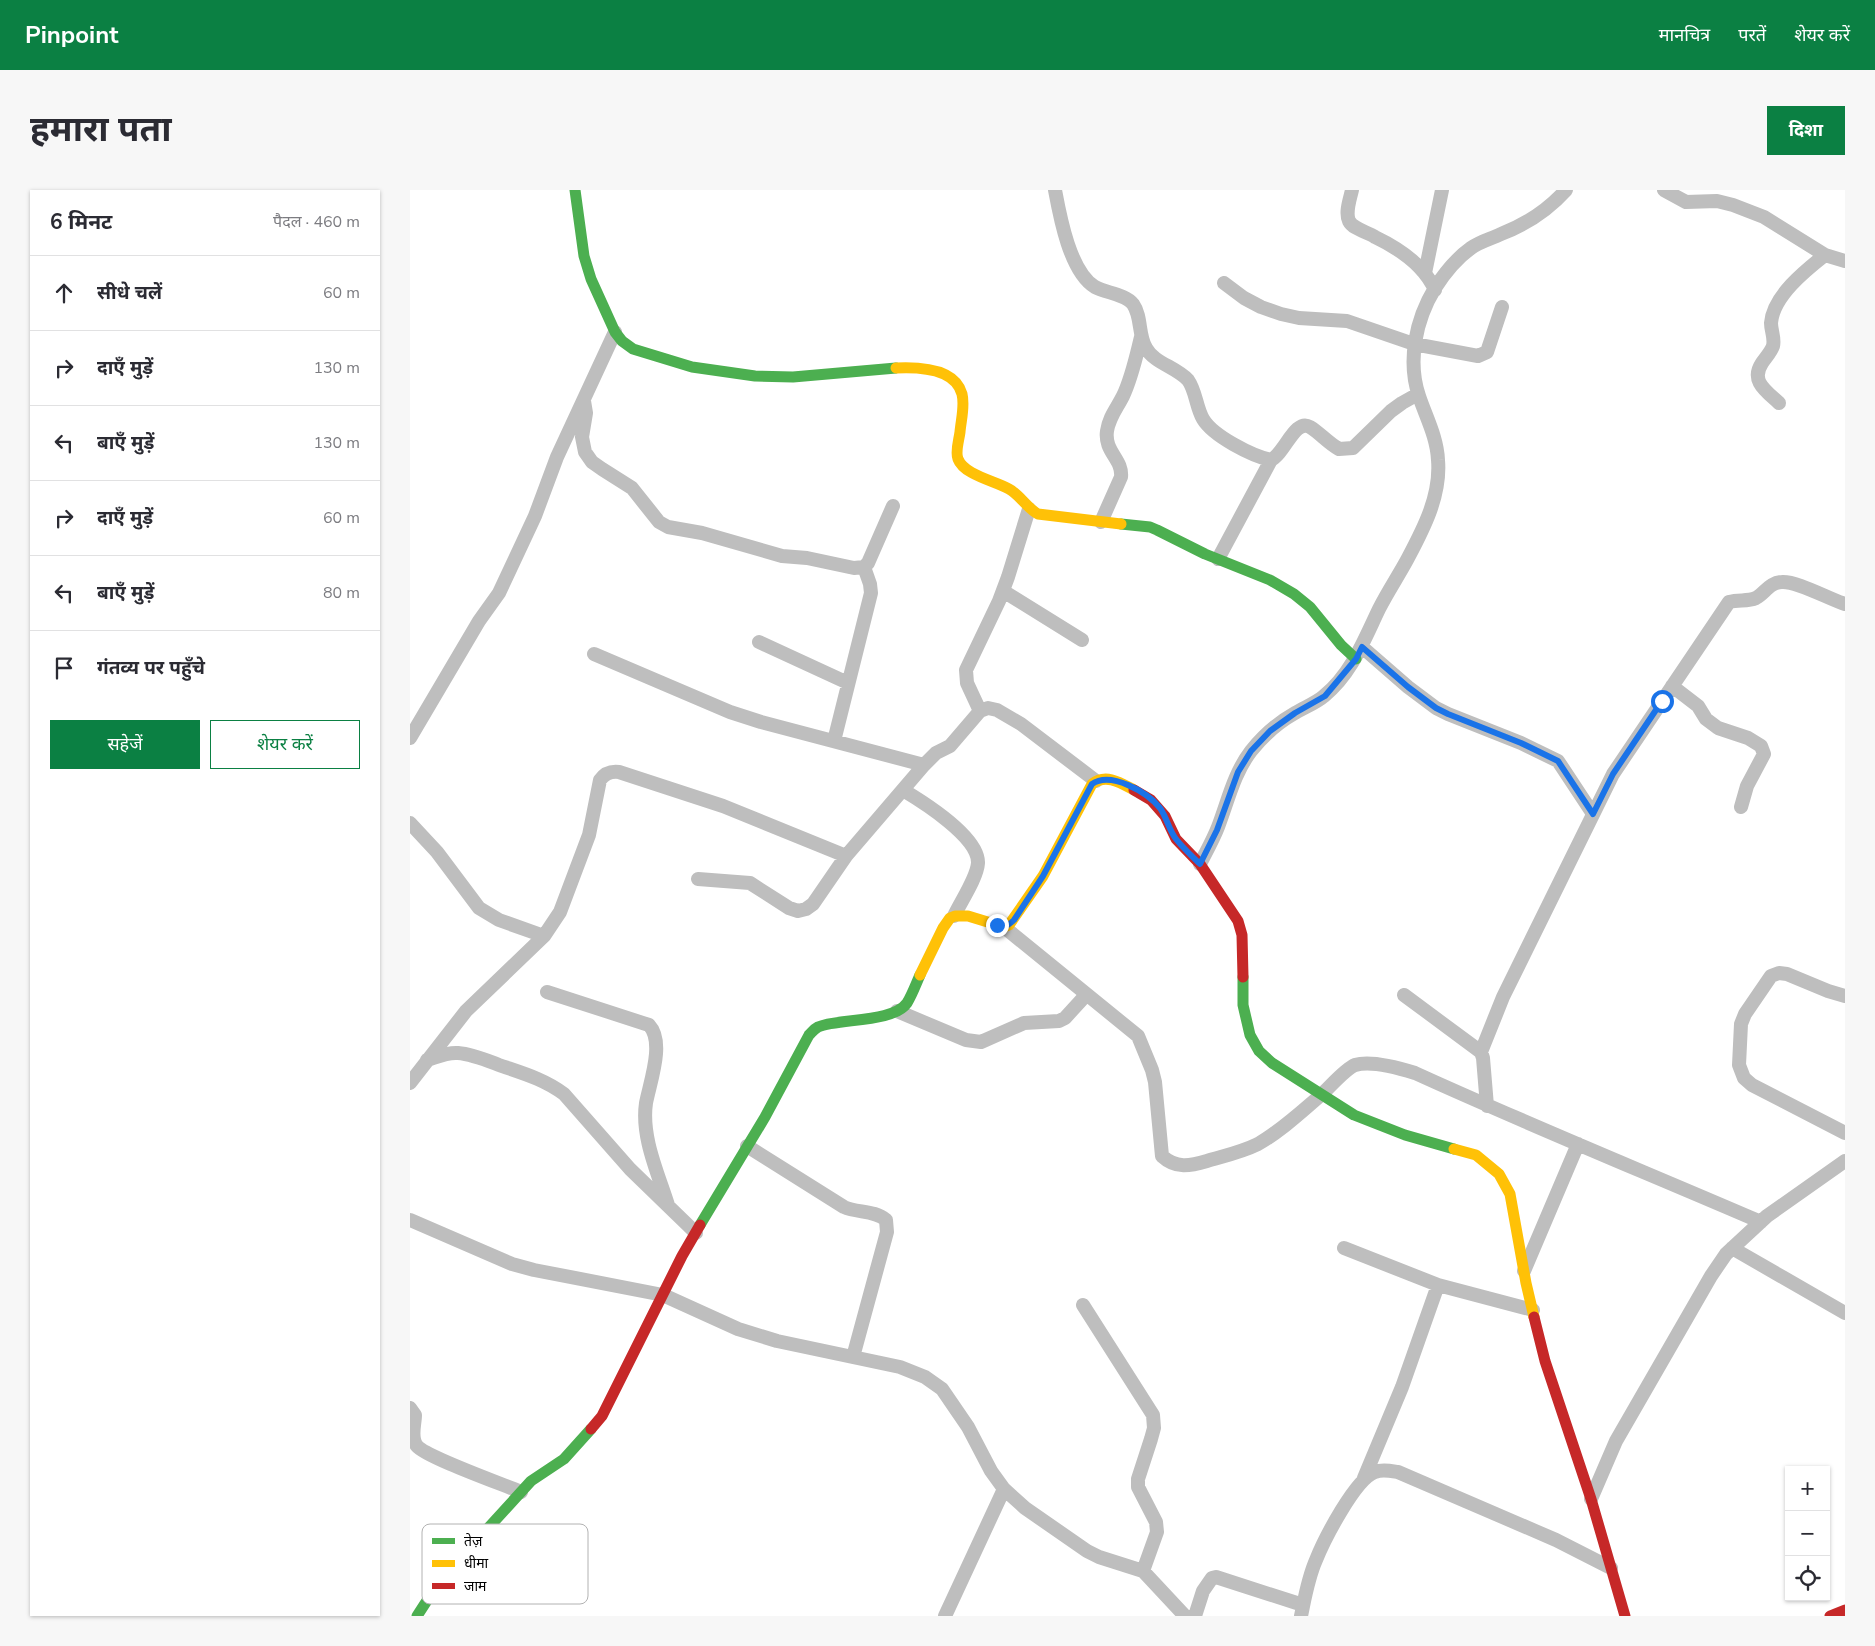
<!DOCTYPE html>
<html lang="hi">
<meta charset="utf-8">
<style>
:root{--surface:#fff;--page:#f7f7f7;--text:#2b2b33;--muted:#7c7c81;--line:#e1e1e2;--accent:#0b8043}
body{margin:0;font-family:"Nunito Sans","Noto Sans Devanagari",sans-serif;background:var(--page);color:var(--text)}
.controls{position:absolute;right:15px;bottom:15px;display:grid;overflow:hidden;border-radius:0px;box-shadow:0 1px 4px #0004}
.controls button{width:45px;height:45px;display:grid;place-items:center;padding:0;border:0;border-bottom:1px solid var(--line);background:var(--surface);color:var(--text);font:25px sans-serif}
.stop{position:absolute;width:15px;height:15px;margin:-11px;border:4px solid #1a73e8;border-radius:50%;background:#fff}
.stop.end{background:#1a73e8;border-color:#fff;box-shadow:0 1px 5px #0008}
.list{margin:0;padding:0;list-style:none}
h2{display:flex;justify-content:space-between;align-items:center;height:65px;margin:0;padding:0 20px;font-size:21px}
h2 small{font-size:16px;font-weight:400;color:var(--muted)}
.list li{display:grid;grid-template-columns:32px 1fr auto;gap:15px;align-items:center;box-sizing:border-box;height:75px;padding:0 20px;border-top:1px solid var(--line)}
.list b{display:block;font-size:19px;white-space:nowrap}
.list em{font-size:16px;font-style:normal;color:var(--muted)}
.actions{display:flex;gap:10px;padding:15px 20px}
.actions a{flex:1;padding:11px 0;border:1px solid var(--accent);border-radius:0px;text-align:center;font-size:18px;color:var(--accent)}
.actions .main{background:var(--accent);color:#fff}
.icon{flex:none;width:28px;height:28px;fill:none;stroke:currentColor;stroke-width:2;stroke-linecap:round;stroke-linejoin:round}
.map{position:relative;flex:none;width:1435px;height:1426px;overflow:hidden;border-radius:0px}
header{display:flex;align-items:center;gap:30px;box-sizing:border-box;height:70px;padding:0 25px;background:var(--accent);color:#fff}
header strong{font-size:24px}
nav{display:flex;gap:28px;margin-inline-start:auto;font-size:18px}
.intro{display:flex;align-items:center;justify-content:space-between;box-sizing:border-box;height:120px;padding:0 30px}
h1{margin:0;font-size:35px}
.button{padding:12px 22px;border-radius:0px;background:var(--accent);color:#fff;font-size:18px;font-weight:700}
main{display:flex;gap:30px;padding:0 30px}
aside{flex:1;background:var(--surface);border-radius:0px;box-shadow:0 1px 4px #0004}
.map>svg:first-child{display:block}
</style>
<header>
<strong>Pinpoint</strong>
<nav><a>मानचित्र</a><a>परतें</a><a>शेयर करें</a></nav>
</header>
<div class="intro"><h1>हमारा पता</h1><a class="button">दिशा</a></div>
<main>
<aside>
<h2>6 मिनट<small>पैदल · 460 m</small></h2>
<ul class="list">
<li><svg class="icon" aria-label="ahead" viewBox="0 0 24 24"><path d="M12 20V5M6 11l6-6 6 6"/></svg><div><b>सीधे चलें</b></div><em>60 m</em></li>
<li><svg class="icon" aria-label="right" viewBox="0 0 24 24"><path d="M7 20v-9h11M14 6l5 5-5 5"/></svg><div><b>दाएँ मुड़ें</b></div><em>130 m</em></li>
<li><svg class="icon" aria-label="left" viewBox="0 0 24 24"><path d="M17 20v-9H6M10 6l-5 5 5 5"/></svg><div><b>बाएँ मुड़ें</b></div><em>130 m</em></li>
<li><svg class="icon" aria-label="right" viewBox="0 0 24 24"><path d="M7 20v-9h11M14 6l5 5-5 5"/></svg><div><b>दाएँ मुड़ें</b></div><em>60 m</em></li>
<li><svg class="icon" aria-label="left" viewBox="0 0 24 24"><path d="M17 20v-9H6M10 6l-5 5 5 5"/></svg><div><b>बाएँ मुड़ें</b></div><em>80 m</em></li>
<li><svg class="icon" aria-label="arrive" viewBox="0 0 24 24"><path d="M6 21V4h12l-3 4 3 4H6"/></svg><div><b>गंतव्य पर पहुँचे</b></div></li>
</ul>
<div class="actions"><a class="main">सहेजें</a><a>शेयर करें</a></div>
</aside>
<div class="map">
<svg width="1435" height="1426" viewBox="0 0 1435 1426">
<rect width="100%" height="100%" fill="#fff"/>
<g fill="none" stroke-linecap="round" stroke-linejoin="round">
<path stroke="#bebebe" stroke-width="14" d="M645,0C650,27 660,82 685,97C696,103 715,104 723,114C732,127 728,145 736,158C744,173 766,177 778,190C786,201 786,217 793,229C803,246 842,266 861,270C875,263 885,228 900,237C910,243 918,253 929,259L943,258L981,221L992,213L1008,204
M942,0C940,9 935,22 939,31C943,39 957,42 965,47C988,58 1014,75 1025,100
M1254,0L1276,12L1307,11L1323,15L1354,27L1415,65L1435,71
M1015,83L1032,0
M814,93L834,108L851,117L871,124L889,128L937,131L1004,154L1068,166L1077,162L1092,117
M174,211L176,223L172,247L175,262L182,272L192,279L222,298L249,332L258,337L292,343L372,366L397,368L444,378L454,377L458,373L483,316
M1369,213C1356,201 1340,191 1352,173C1356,167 1361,162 1363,156C1365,148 1361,141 1361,133C1363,106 1396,80 1415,65
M691,332L711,287C713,269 694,262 697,241C699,227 707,218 713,206C722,187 726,167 731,147
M808,369L861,270
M593,401L672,450
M349,452L438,493
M952,457L998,497L1026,518L1038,524L1111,553L1148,571L1183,624
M184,464L320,522L351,532L514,575
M1262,496L1288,516L1296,529L1308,538L1338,548L1351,556L1354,564L1337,596L1331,617
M570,521L557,493L556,480L589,411L598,387L619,319
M0,548L69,431L89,403L125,326L147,267L205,142
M424,551L461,403L460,394L454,377
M493,600C513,612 569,647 568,673C567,688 551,711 544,726
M0,633L27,662L69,718L89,730L134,746
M790,674C796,662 803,650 808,637C818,611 824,583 841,561C853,546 869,532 885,523C895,517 906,513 914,506C942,483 954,450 969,419C978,401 989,385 998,368C1014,338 1031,305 1028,270C1027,247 1016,227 1009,206C997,171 1006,129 1025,98C1034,84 1047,68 1061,58C1071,51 1081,49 1091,44C1117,34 1138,20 1156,0
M288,689L340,693L379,718L388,721L396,719L403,714L436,666L514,575L526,563L540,556L570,521L578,518L587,520L611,534L686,591
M594,737L728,846L742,880L745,892L752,966C766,979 780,976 797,971C814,966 832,962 848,954C871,941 891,922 911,905C920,897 935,879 945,875C961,870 989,878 1005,883C1119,935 1235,982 1351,1032
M137,802L239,835C255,852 240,892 236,913C231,947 248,983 258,1015
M994,805L1071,862L1073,868L1077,916
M1435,806L1418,801L1377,784L1369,783L1361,786L1335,824L1331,834L1329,875L1334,888L1342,895L1435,943
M487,821L556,850L571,852L614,833L649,831L655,828L676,805
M1071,862L1093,807L1203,584L1319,412C1329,409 1337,412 1346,408C1355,403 1360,392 1372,392C1387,391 1419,409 1435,414
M17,870C27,867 37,862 48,863C62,864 76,870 89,875C112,883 134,889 154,904L220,979L286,1043
M0,893L56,821L134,746L150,722L179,645L190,590C195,583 201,581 209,582L313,616L436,666
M337,956L434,1017C447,1023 465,1020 476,1030L477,1042L443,1167
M0,1030L102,1074L124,1080L253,1105L328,1139L367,1151L490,1177L515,1187L532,1199L558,1237L581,1281L594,1299L615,1318L677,1361L689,1367L733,1381L775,1426
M934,1058L1028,1095L1123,1120
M1322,1058L1435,1123
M1114,1081L1168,954
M673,1115L743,1225L744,1238L741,1249L728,1289V1297L746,1332L747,1342L733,1381
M0,1218L5,1225C5,1234 0,1248 7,1256C16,1267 92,1294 111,1302
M954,1288L992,1197L1028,1095
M1181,1309L1206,1251L1301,1086L1316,1064L1357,1026L1435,971
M535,1426L594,1299
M785,1426L793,1401L802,1388L806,1387L893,1415
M891,1426C895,1407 898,1388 906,1370C914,1350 945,1289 965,1282C972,1279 981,1281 988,1282L1146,1350L1201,1378"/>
<path stroke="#4caf50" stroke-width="11" d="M165,0L174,66L181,89L205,142L212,151L223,159L282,177L345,186L383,187L486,178
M711,334L740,337L747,340L795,364L860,390L884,404L900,417L931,455L946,469
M833,787V815L840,845L849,861L862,873L944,925L995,945L1044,959
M290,1035L355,927L399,845C402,842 404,839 408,837C428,828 483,833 497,813C502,805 506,794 510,785
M7,1426L29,1392L121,1291L154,1269L181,1239"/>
<path stroke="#ffc107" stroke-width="11" d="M486,178C507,177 545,178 552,204C555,216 551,230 550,242C549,250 545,262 548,269C554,285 585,291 599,299C610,305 617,318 628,324L711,334
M510,785L533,738L540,728L545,726H558L594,737L599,735L633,686L682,594C696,583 711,593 724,600
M1044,959L1066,965L1089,984L1100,1004L1116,1093L1124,1127"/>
<path stroke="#c62828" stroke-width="11" d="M724,600L741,610L755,626L766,649L790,674L828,731L832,745L833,787
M1124,1127L1135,1171L1181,1309L1215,1426
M181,1239L192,1226L272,1066L290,1035
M1420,1426L1435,1420"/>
</g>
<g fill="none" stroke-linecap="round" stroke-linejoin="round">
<path stroke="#1a73e8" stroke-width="6" d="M587,735C595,737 598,736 604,730L633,686L682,594C701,581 737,602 750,618C757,628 759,640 766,649C773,658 782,666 790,674L807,640L828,582L841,561L860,541L885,523L915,506L946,469L952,457L998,497L1026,518L1038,524L1111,553L1148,571L1183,624L1203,584L1252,511"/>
</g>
<rect x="12" y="1334" width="166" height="80" rx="8" fill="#fff" stroke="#b2b2b2" stroke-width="1"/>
<rect x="22" y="1348" width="23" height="6" fill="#4caf50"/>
<rect x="22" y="1370" width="23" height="7" fill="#ffc107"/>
<rect x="22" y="1393" width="23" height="6" fill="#c62828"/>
<g font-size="14" fill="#000">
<text x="54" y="1356">तेज़</text>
<text x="54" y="1378">धीमा</text>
<text x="54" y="1401">जाम</text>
</g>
</svg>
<div class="controls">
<button>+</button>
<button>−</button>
<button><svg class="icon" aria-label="locate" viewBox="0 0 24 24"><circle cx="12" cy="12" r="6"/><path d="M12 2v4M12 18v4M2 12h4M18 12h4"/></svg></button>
</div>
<div class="stop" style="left:1252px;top:511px"></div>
<div class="stop end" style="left:587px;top:735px"></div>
</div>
</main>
